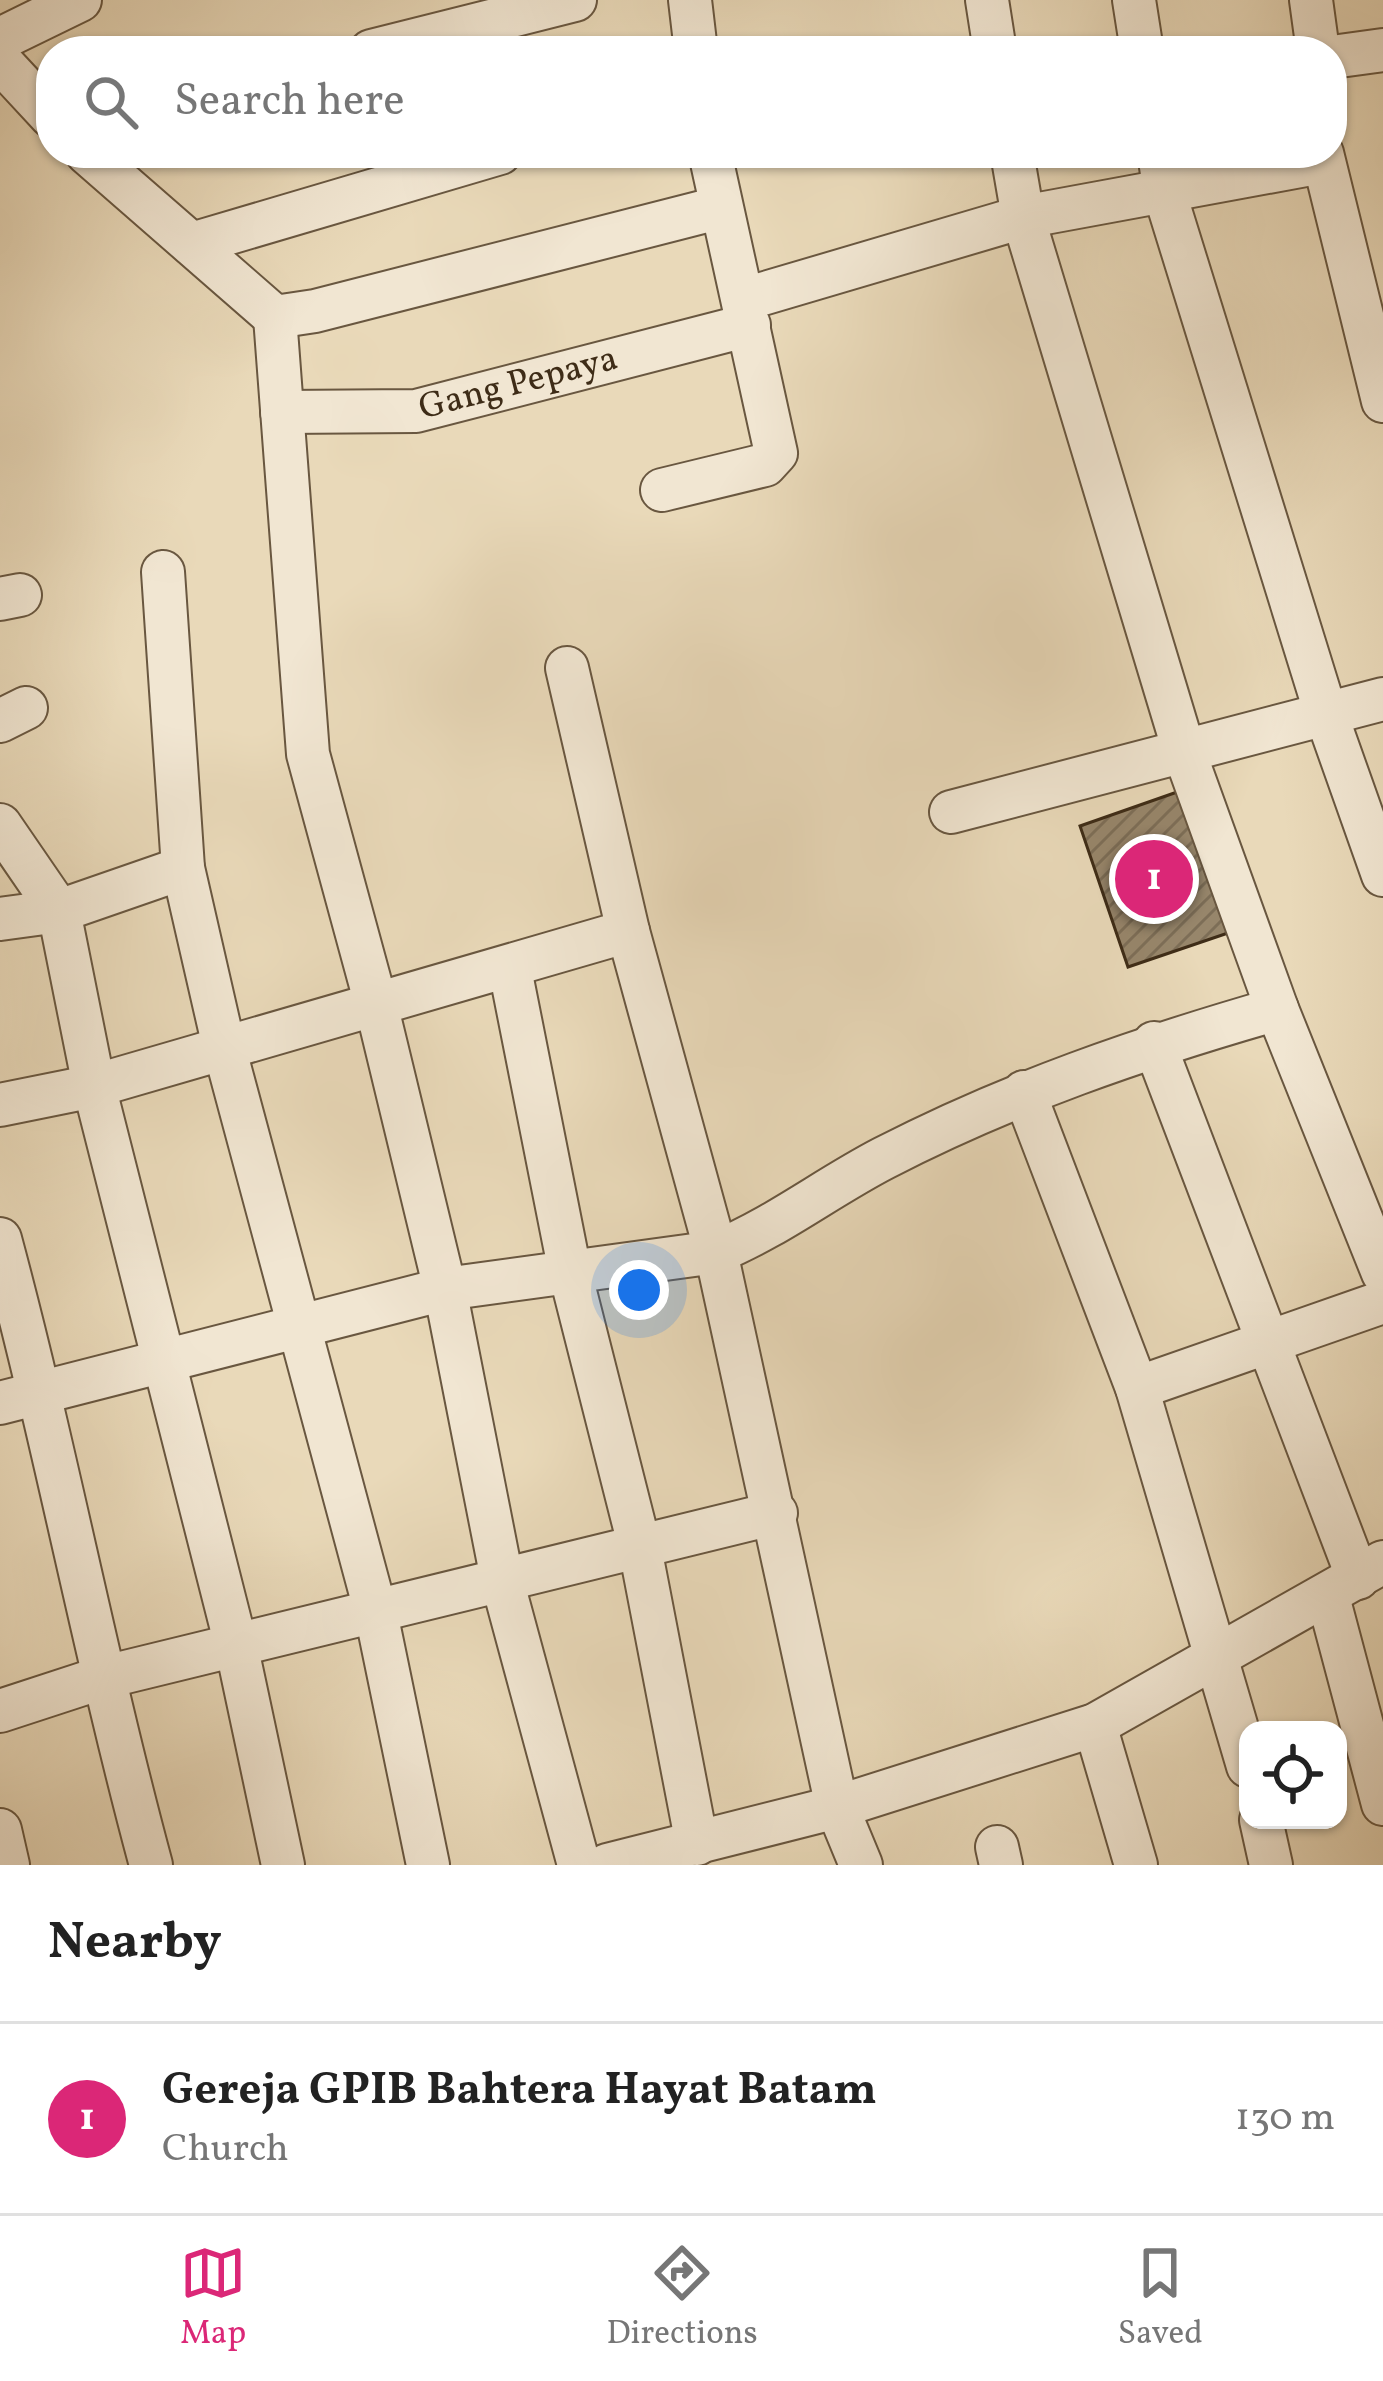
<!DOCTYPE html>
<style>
:root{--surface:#fff;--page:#f6f6f6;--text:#222;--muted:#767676;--line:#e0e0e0;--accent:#db2777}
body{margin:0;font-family:Vollkorn,serif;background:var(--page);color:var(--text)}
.controls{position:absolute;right:36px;bottom:36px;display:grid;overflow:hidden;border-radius:24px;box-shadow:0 3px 9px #0004}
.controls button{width:108px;height:108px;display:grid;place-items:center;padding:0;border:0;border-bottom:3px solid var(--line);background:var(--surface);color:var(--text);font:60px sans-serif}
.you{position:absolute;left:639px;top:1290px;width:42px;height:42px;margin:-30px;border:9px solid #fff;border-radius:50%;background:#1a73e8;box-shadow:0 0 0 18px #1a73e833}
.badge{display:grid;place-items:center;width:78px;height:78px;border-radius:50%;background:var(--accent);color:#fff;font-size:39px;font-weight:700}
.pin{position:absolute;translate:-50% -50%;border:6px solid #fff;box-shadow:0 3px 12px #0006}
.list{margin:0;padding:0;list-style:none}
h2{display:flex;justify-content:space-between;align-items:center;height:156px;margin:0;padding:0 48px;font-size:51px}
h2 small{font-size:39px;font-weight:400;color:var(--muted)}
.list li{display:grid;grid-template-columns:78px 1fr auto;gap:36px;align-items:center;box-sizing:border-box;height:192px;padding:0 48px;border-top:3px solid var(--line)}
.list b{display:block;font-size:45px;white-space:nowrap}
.list p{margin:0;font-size:39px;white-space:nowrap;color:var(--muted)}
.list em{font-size:39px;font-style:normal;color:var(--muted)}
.icon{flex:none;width:66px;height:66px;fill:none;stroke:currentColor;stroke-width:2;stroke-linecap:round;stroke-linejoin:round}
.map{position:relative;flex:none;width:1383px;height:1865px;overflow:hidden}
.search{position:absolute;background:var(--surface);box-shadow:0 3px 9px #0004;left:36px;right:36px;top:36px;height:132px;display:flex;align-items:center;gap:30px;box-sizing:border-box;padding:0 42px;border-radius:48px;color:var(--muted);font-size:45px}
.sheet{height:348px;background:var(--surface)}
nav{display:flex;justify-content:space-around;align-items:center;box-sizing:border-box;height:168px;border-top:3px solid var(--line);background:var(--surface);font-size:33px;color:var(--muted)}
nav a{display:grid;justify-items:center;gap:6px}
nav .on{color:var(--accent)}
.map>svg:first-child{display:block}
</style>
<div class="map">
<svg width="1383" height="1865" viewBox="0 0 1383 1865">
<defs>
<pattern id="building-hatch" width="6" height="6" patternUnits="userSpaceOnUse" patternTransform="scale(3)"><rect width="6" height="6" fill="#97866b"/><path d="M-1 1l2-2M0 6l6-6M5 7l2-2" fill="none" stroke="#7d6e57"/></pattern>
</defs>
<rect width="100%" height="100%" fill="#e9d9b9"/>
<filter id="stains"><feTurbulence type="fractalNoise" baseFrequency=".00167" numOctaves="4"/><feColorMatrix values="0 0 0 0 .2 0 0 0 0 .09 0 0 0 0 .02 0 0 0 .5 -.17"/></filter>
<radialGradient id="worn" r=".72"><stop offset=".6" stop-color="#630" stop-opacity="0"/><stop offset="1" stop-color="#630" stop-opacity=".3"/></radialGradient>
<path fill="url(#building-hatch)" stroke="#3e2c17" stroke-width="3" d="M1180,791L1228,933L1128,967L1080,826Z"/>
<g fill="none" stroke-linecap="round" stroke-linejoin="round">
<g stroke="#695740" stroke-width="46">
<g id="minor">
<path d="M690,0L696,51"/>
<path d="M987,0L995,51"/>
<path d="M1134,0L1142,51"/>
<path d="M1311,0L1318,51"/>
<path d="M0,39L80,0"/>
<path d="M371,51L575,0"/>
<path d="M1332,57L1383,50"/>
<path d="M0,61L51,116"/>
<path d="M87,153L275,317L315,311L718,208"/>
<path d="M1012,153L1023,217L1185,754L1277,1009"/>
<path d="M1159,153L1165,194L1326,714L1383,875"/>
<path d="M1322,153L1383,401"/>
<path d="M192,244L500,153"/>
<path d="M745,299L1023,217L1322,162"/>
<path d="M275,317L308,754L376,1004L445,1289L503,1584L579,1865"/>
<path id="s1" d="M282,412L416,411L749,325"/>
<path d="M662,490L765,465L776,453L710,153"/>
<path d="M163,572L183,868L224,1047L376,1613L428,1865"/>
<path d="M0,599L20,595"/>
<path d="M0,721L26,708"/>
<path d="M951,812L1383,699"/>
<path d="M0,825L59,911L94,1086L237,1649L283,1865"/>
<path d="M0,919L59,911L183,868"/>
<path d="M628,931L716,1252L837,1807L861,1865"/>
<path d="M510,969L570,1272L640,1548L697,1844"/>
<path d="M1154,1043L1358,1578"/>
<path d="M1024,1092L1137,1388L1248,1766"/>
<path d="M0,1105L94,1086L628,931L567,668"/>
<path d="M0,1239C56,1447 95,1658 151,1865"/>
<path d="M1137,1388L1383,1302"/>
<path d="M0,1403L445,1289L716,1252C777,1227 826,1188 884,1158C1010,1093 1141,1048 1277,1009L1383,1273"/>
<path d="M1328,1597L1383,1804"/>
<path d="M0,1711L101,1678L776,1513"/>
<path d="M1095,1725L1136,1865"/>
<path d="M1261,1820L1271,1865"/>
<path d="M0,1830L8,1865"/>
<path d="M997,1847L1001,1865"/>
<path d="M607,1865L837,1807L1095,1725L1383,1562"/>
</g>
</g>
<use href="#minor" stroke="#f1e6d2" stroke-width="42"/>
</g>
<g text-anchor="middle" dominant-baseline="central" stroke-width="9" stroke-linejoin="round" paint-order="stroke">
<g font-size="36" fill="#3e2c17" stroke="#f1e6d2">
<text stroke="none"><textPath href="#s1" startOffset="240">Gang Pepaya</textPath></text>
</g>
</g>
<rect width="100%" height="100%" filter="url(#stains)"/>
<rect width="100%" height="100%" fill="url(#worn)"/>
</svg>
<div class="controls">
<button><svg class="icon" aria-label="locate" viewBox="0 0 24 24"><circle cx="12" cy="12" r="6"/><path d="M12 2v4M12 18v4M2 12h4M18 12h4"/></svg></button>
</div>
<div class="you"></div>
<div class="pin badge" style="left:1154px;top:879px">1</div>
<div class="search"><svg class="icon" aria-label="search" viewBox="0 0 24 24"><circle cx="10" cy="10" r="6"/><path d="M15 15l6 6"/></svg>Search here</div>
</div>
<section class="sheet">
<h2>Nearby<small></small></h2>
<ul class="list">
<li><span class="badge">1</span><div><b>Gereja GPIB Bahtera Hayat Batam</b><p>Church</p></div><em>130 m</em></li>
</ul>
</section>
<nav>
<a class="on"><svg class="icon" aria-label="map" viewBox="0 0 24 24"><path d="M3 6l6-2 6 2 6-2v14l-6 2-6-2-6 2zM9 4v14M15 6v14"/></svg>Map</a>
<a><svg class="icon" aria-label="directions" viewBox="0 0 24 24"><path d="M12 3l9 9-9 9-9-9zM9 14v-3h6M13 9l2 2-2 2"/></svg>Directions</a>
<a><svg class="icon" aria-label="saved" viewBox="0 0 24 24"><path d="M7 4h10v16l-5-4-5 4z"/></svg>Saved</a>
</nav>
